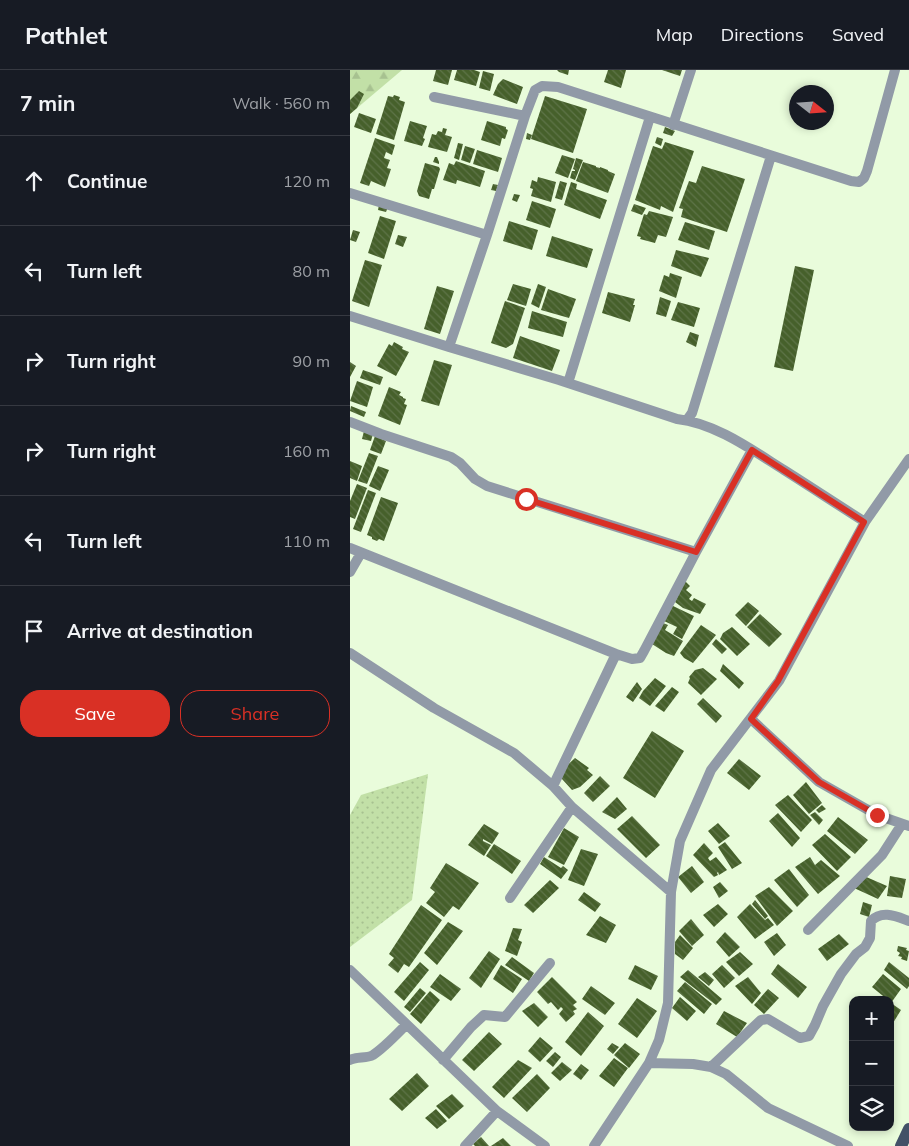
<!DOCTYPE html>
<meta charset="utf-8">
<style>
:root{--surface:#171b24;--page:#20242c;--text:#f1f3f6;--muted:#9ea1a6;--line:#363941;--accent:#d93025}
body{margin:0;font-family:Mulish,sans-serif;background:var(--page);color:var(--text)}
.controls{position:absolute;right:15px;bottom:15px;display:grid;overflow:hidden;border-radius:10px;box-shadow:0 2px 8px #0003}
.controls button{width:45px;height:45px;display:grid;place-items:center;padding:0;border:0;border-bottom:1px solid var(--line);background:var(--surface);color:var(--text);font:25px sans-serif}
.compass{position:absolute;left:439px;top:15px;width:45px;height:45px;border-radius:50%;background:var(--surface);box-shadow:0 2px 8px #0003;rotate:107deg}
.stop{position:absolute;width:15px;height:15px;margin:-11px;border:4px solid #d93025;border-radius:50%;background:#fff}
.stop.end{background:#d93025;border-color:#fff;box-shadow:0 1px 5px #0008}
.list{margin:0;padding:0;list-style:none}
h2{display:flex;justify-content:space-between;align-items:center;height:65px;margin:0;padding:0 20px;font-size:21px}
h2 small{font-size:16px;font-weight:400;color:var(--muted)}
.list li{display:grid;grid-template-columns:32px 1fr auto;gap:15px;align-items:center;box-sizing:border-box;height:90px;padding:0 20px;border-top:1px solid var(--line)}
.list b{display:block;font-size:19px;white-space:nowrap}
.list em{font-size:16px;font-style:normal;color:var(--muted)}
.actions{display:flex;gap:10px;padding:15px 20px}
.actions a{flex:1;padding:11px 0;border:1px solid var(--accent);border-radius:20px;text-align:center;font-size:18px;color:var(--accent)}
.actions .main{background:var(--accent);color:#fff}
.icon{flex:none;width:28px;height:28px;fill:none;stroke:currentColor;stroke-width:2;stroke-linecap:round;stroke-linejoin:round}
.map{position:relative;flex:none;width:559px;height:1076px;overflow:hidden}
header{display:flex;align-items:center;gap:30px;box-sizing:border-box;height:70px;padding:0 25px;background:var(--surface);border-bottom:1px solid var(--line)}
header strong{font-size:24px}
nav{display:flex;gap:28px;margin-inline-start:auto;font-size:18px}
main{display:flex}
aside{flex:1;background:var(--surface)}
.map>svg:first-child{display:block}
</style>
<header>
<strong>Pathlet</strong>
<nav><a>Map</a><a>Directions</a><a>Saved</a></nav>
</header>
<main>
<aside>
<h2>7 min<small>Walk · 560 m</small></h2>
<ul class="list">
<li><svg class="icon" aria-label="ahead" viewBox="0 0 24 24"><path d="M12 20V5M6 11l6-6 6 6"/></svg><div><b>Continue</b></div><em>120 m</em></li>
<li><svg class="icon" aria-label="left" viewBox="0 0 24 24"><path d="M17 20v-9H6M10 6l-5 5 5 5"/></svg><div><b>Turn left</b></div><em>80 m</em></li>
<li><svg class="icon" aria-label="right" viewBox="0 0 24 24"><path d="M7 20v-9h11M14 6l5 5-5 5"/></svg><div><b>Turn right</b></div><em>90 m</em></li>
<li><svg class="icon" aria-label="right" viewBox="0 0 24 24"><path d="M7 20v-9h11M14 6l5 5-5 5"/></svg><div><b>Turn right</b></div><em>160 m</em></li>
<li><svg class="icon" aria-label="left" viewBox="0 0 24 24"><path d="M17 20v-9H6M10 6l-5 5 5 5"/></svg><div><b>Turn left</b></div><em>110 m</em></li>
<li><svg class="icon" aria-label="arrive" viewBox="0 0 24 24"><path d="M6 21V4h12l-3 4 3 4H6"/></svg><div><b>Arrive at destination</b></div></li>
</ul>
<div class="actions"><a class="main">Save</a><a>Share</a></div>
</aside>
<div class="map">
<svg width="559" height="1076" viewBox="0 0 559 1076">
<defs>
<pattern id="grass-dots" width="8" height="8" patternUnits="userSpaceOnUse" patternTransform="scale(1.25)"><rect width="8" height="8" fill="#c2e0a7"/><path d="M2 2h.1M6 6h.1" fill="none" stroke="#a7c190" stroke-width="1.8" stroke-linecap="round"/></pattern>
<pattern id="forest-firs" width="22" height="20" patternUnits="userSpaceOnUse" patternTransform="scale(1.25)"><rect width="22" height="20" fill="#c2e0a7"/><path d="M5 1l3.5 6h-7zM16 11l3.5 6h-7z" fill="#a7c190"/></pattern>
<pattern id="building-back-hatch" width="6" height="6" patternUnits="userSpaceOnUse" patternTransform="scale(1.25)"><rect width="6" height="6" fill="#46602b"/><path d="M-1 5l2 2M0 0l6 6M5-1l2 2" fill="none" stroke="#5e7448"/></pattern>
</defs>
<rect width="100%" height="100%" fill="#e9fcdb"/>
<path fill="url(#grass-dots)" d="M78,704L62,830L0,877V745L11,725Z"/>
<path fill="url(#forest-firs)" d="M0,0H52L0,44Z"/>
<path fill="url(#building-back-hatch)" d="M86,0H102L98,15L83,11Z
M107,0H124L130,2L126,16L104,10Z
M207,0H219L218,5L209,2Z
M258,0H276L271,18L254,12Z
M312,0H332L330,6Z
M133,1L144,4L140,21L129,18Z
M153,9L173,17L167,34L143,25L148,14Z
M9,21L14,24L7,38L0,44V30Z
M44,25L50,27L49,30L55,32L44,70L26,64L38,26L43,27Z
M195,26L237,39L223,83L181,69Z
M9,43L26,49L21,63L4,57Z
M60,51L77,56L73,68L75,69L72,76L54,71Z
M137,51L156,57V59L158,60L155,69L152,68L150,76L131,70Z
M315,57L325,61L322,66L313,63Z
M93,58L97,59L95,65L102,67L97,82L78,77L82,64L86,65L88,61L92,62Z
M177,63L182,65L180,70L176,69Z
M307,67L313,69L311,76L305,73Z
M25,68L45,75L42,85L36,82L34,88L40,90L37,98L41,99L35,117L21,111L19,116L10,113Z
M315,72L344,81L323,142L311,136L310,140L285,130L303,76L312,79Z
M108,73L113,74L109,90L104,88Z
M115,76L125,79L120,93L111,90Z
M127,80L152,88L148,102L123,94Z
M212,85L225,89L218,108L205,103Z
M85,87H87L89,92V94L83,92Z
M226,88L233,90L225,110L220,108L222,101H225V100L223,99Z
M106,91L135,101L130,117L107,110L106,114L93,110L99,93L104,95Z
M233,92L246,96V97L250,98V97L258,100V101L265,104L258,123L226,111Z
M75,93L89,97L90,99L84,119H82L79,129L69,126L67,121Z
M352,96L395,109L377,162L331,147L333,139L329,138L339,111L346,113Z
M188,107L206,112L201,132L181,126L183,119L180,118L182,110L187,112Z
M210,111L217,113L212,130L205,128Z
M221,112L227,114L226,119L257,130L250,149L214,135Z
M143,114L148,115L146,121L141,120Z
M164,124L170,125L167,132L162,130Z
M182,131L206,139L200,158L176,150Z
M284,134L296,138L292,145L281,141Z
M29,135L38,137L36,142L28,140Z
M299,141L323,147L316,167L308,165L305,173L290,169L291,167L287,166L294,144L297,145Z
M30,146L46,151L34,189L18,183Z
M159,151L188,160L182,180L153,171Z
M335,152L365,161L359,180L328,170Z
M3,160L10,162L6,172L0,170Z
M48,165L57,167L53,177L45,174Z
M202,166L243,179L237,198L196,186Z
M326,180L359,188L351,207L321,196Z
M15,190L32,195L19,237L2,231Z
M445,196L464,200L443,301L424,297Z
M320,203L332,207L326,228L309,221L314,205L319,207Z
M163,214L181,219L176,236L157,230Z
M188,214L196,217L189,238L181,234Z
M87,216L104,221L90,264L74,259Z
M198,219L226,229L219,248L191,240Z
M258,222L285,229L283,235H285L280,252L252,243Z
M310,227L321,231L316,247L306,244Z
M155,231L175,238L163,274L156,278L141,273Z
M328,232L350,238L344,257L321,250Z
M182,241L217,252L213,267L178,258Z
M340,262L349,265L346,277L336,272Z
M170,266L210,280L202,301L163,288Z
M44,272L53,277L52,279L59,282L46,306L27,296L39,274L42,276Z
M84,290L102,295L89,336L71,331Z
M0,292L6,296L0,307Z
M13,300L33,307L30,315L10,308Z
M7,311L23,317L17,337L0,331Z
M39,317L51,322L49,325L53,327V328L56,329L54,334L57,335L50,355L28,346Z
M1,336L16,342L14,347L0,341Z
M14,361L23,364L21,371L12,369Z
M25,366L36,371L31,384L20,380Z
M19,383L28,386L17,414L8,411Z
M0,391L12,396L7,411L0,408Z
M28,396L39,400L30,421L19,416Z
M7,414L17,418L5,449L0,447V431Z
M18,420L26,423L11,462L3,459Z
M31,427L48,433L34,471L29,469L27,471L22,469V467L17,465Z
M335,511L340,516L336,520L342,525L339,529L342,531L344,528L356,534L350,544L333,538L325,532Z
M398,532L409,541L396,556L385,545Z
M321,535L344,546L332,569L323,564L327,557L314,551Z
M410,544L432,564L419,577L397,557Z
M313,553L318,555L315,560L333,571L324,586L316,583L302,574Z
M351,555L366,565L343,593L334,588L330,583Z
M382,557L400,574L387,586L370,569L373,563Z
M366,569L377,579L372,584L362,574Z
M373,594L394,613L389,619L370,601Z
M353,598L367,609L351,625L338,613L340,608L339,607L345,600Z
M305,608L316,616L300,636L289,628L293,621Z
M287,612L292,619L283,632L276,627Z
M322,617L329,622L314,642L305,636Z
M353,628L372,646L366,653L347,634Z
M302,661L334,681L305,728L273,708Z
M225,688L239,698L237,700L243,705L230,717L222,720L212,709L209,703Z
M389,689L411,706L399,720L377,703Z
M250,706L260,716L243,732L234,723Z
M456,712L472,733L459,744L443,725Z
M438,725L462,750L451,762L425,735Z
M267,727L277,739L265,749L252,742Z
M472,735L476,739L469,743L466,740Z
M465,742L473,750L469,755L460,745Z
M428,743L450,768L442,777L419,751Z
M282,746L310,775L296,788L267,759Z
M488,747L518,770L505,784L477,761Z
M368,753L380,766L369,774L358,761Z
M134,754L149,763L142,774L133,769V771L141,775L134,786L118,775Z
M214,758L229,767L214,795L198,787Z
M475,764L501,787L487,801L462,775Z
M375,772L392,793L382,799L368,777Z
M354,773L363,783L358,788L360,791L366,787L377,800L369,805L368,802L367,803L368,805L364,807L343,785Z
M144,774L171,791L162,804L136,786Z
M231,779L248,784L234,816L218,810Z
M194,787L211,798L213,796L218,800L211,809L190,794Z
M460,787L465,795L471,790L490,806L468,824L445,797Z
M96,793L129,813L109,840L103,836L94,847L76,833L85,822L80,818Z
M342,796L354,812L341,823L328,807Z
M439,799L459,825L447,837L424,810Z
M514,806L537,816L528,829L504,818Z
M540,806L556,809L552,828L537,826Z
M200,810L209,818L183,843L174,835Z
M370,812L378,821L369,828L363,817Z
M419,817L443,841L427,856L405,826Z
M234,822L251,834L245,842L228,830Z
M405,830L418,846L415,849L402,834Z
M513,832L522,835L519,847L510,844Z
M368,834L378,844L364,857L353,845Z
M400,834L415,850L418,848L424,855L405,869L387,847Z
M71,835L92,850L59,897L54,894L48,903L38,895L44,888L39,884Z
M250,846L266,855L256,873L236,865Z
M341,849L354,865L342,876L329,861Z
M98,852L113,861L87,895L74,883Z
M163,858L172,859L168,870L172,872L167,886L155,881Z
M375,862L390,877L379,887L366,872Z
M427,863L436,875L424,886L414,872Z
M489,864L499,874L477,891L468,879Z
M330,865L343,878L333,890L325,884V872Z
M548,876L557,878L556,880L559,881L557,891L551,889L552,887L548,886L550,883L547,881Z
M139,881L150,889L131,918L119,908Z
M390,882L403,894L389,906L376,892Z
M162,887L184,903L179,911L155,895Z
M70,892L79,900L54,931L44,922Z
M539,892L559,908V916L557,919L534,900Z
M428,894L457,917L448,928L421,904Z
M151,895L172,909L163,923L143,909Z
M285,895L308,906L301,920L278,909Z
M372,895L385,908L374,918L362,904Z
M338,900L372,929L366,935L330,907Z
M355,902L364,910L359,916L348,907Z
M90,904L111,919L101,931L80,917Z
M533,904L551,919L541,933L551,940L543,953L540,951V930H538L522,917Z
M202,907L227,932L223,935L227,939L223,941L225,944L216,952L209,944L213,939L211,937L208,940L201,932L198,934L187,922Z
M398,907L411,923L402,934L385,916Z
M335,912L362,934L354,944L327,921Z
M241,916L265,933L255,945L232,929Z
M70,918L76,923L60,942L54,937Z
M418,919L429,928L414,944L404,935Z
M80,921L90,930L71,954L60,944Z
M330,927L346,941L337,951L322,938Z
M287,928L307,941L287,968L268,954Z
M184,933L198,947L188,957L172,941Z
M374,941L397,953L387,967L366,954Z
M238,942L254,956L231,986L215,972Z
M139,962L152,974L124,1001L112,990Z
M190,967L203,978L190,992L178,981Z
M262,973L269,977L263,984L257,979Z
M275,973L290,984L279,998L264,985Z
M205,982L211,987L203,997L196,991Z
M264,988L278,998L264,1017L249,1006Z
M168,990L182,998L154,1028L142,1017Z
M212,992L222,1000L210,1011L201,1003Z
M231,994L239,1000L231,1010L223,1004Z
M67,1003L79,1016L52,1041L39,1029Z
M187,1004L200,1018L177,1042L162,1028Z
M102,1024L114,1036L99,1049L86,1036Z
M86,1039L97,1051L87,1059L75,1048Z
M131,1067L139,1076H125L123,1074Z
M153,1068L161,1076H141Z"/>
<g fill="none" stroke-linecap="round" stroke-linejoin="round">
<path stroke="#919aa7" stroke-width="10" d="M84,27L175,46
M323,55L341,0
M0,123L137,165
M0,246L99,277L209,310L327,349C365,353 402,380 434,400C461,417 488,435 515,452
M99,277L137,165L175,46L185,20L192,16L208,17L501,111L509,112L514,108L517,101L545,0
M218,313L300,47
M337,350L342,343L421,86
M0,352L31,364L101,387L110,393L125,409L137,416L346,482
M0,478L266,584L282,589L290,588L294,581L346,482L402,380
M0,502L11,483
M0,583L84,638L164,683L203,716L222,737L321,822
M401,649L469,712L527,745L559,756
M203,716L266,584
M160,828L222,737
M458,860L532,785L552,754
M0,900L147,1041L195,1076
M0,990C7,986 16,989 23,985C34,978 47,964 56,955
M93,990L121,957L134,945L155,947L200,893
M299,993L343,994L361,997L376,1004L418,1038L498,1076
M361,997L411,950L418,949L450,968L459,966L465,955L473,936L491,904L506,884L515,877L520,868L521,851C532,840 545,846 559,851
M115,1076L147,1041
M244,1076L299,993L309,970L318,933L321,822L330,771L361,700L429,611L515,452L559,389"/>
<path stroke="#425167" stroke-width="12" d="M551,1076L559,1059"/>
</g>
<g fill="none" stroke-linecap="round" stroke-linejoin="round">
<path stroke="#d93025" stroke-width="6" d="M176,429L346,482L402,380L514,452L428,611L401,649L469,712L527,745"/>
</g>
</svg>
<div class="controls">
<button>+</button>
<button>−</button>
<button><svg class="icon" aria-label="layers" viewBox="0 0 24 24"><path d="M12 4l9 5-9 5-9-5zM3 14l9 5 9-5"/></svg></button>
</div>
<svg class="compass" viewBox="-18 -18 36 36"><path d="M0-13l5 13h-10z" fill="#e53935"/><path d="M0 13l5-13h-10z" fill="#9ea1a6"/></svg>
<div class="stop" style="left:176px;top:429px"></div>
<div class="stop end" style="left:527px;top:745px"></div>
</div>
</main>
